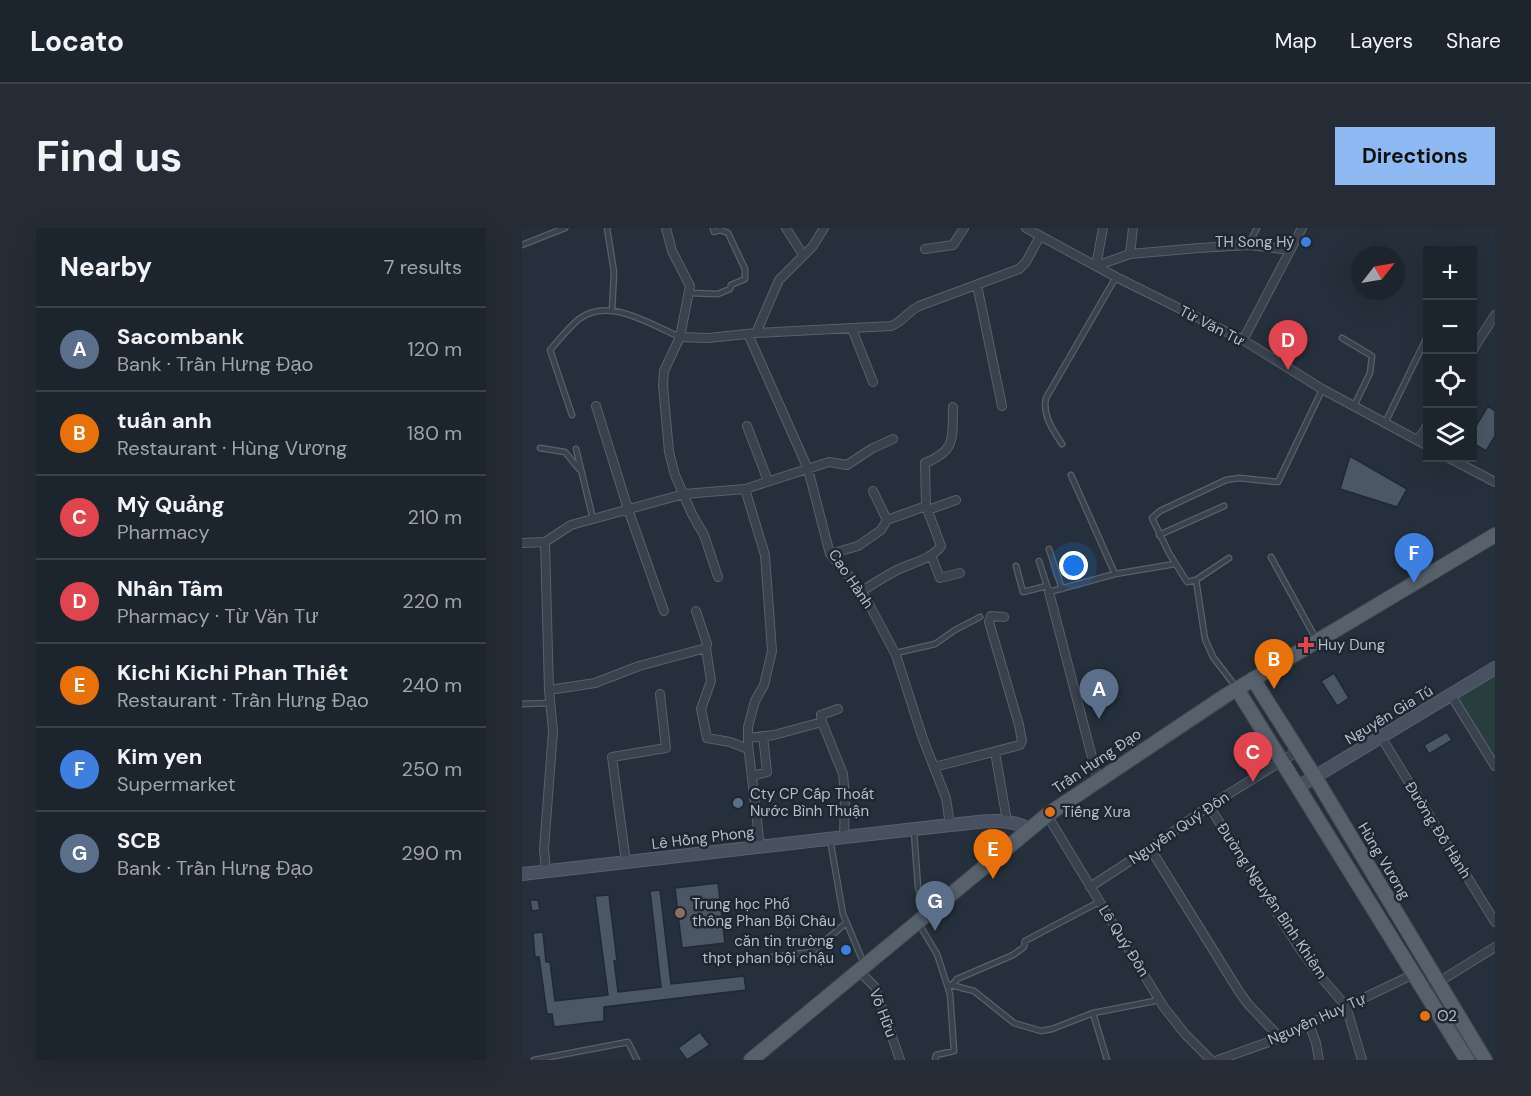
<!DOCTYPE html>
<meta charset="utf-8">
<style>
:root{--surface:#1c242d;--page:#252c35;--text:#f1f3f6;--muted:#a0a4aa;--line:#3a4149;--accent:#8eb9f3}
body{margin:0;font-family:"DM Sans",sans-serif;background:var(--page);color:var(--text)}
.controls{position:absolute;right:18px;top:18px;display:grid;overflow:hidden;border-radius:0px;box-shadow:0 6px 24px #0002}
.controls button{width:54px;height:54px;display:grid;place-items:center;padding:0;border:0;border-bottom:2px solid var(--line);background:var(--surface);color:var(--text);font:30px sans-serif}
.compass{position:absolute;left:829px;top:18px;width:54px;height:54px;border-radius:50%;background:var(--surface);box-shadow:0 6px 24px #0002;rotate:59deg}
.you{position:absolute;left:552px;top:338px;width:21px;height:21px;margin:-15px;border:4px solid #fff;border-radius:50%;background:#1a73e8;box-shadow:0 0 0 9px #1a73e833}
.badge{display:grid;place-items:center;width:39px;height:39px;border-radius:50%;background:var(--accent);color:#fff;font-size:20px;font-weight:700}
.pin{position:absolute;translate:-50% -50px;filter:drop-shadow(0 2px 3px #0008)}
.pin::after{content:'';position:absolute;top:32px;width:21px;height:18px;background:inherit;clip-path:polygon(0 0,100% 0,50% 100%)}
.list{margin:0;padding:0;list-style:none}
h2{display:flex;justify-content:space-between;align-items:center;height:78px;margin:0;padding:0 24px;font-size:26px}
h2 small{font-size:20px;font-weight:400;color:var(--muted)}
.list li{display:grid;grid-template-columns:39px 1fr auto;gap:18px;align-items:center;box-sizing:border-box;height:84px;padding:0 24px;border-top:2px solid var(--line)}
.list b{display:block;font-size:22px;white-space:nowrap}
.list p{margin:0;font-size:20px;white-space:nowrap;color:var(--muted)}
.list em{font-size:20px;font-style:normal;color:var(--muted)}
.icon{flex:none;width:33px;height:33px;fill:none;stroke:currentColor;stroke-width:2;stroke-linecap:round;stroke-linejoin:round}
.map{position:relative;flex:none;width:973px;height:832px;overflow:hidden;border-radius:0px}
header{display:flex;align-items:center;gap:36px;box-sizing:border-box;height:84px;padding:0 30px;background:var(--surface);border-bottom:2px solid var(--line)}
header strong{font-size:28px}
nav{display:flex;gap:33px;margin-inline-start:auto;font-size:21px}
.intro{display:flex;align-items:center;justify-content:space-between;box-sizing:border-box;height:144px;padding:0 36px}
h1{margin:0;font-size:42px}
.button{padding:15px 27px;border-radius:0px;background:var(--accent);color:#111;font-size:21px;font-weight:700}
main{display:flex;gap:36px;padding:0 36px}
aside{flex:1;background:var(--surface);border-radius:0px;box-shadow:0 6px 24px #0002}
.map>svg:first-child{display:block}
</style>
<header>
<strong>Locato</strong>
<nav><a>Map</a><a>Layers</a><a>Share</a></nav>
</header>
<div class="intro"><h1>Find us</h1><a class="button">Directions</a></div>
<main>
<aside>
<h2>Nearby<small>7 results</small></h2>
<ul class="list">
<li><span class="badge" style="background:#5c6f8a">A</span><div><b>Sacombank</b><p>Bank · Trần Hưng Đạo</p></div><em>120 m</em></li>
<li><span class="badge" style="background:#e8710a">B</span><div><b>tuấn anh</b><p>Restaurant · Hùng Vương</p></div><em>180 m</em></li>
<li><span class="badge" style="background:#e0444e">C</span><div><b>Mỳ Quảng</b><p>Pharmacy</p></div><em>210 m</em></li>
<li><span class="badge" style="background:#e0444e">D</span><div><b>Nhân Tâm</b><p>Pharmacy · Từ Văn Tư</p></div><em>220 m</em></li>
<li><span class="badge" style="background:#e8710a">E</span><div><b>Kichi Kichi Phan Thiết</b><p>Restaurant · Trần Hưng Đạo</p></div><em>240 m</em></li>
<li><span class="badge" style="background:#3f7fe0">F</span><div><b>Kim yen</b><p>Supermarket</p></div><em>250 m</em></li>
<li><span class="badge" style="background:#5c6f8a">G</span><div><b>SCB</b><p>Bank · Trần Hưng Đạo</p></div><em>290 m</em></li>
</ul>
</aside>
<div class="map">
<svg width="973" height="832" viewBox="0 0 973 832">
<rect width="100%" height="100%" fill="#25303c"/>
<path fill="#283e3e" d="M973,446V533L934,470Z"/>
<path fill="#4b5765" stroke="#202934" stroke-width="1.5" d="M966,178L973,183V208L964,223L951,215V203Z
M828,228L885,261L875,279L818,261Z
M812,445L827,470L815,478L799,453Z
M925,504L930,512L907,526L902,517Z
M196,655L203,715L160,720L153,660Z
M138,662L149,756L222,748L224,762L82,779V793L32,799L30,786H25L17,729H13L11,705L21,704L24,734H28L33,773L86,767L73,668L87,667L95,733H92L96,764L139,759L128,663Z
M8,672H16L18,682L10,683Z
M178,804L188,817L165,832L156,820Z"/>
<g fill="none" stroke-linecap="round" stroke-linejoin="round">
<g stroke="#57606b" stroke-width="7">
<path id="lane" d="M85,0L92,44L90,83
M727,16L735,0
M0,17L43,0
M167,65L196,66L208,61L209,57L223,51V41L206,5L198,2L192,4L191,0
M820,110L850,128L848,145L832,178
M50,187L28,122C37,112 46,100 57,91C87,68 129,97 158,109
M863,195L906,107
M540,216C531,202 520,187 524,170L594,49
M18,220L43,224L57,241
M54,221L71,291
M549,247L593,346
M637,307L702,278
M527,321L540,361
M749,329L794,411
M707,330L674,352L665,354L647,325L630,290L638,283L704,252L717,250L756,254L800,162
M517,333L527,364L593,346L653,336
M494,338L501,364L525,358
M674,352L683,411L691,429L714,459
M374,425L413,416L433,402L458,389
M0,476L29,475
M392,604L396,659L403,684
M308,611L321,686L342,736
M397,696L415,726L428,766L432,823L414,827L413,832
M226,732L290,724L324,695
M425,756L452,763L492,795L519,803L530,801L571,785L638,772
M431,756L435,751L491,727L502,719L503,713L577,674
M571,785L585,832
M12,832L106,814L115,832"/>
</g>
<g stroke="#57606b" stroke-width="10">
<path id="street" d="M144,0L150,23L168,58L158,109L142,143L141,157L147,224L153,247L170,286L182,307L196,349
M264,0L281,27
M504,0L594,49L721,112L800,161L906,218
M581,0L574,38L608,26L677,20L727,17L768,22
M403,21L431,17L442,0
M608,26L611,0
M455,57L480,178
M330,101L351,154
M234,105L257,52L291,18L302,0
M226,106L286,241L308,326L340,363L374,427L401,511L424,570L428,597
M158,109L186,110L234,105L369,98C381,94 386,83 397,78L497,41L504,34L518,8
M721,112L780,0
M950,123L973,87
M74,178L106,281L142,383
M225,198L246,253
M896,212L906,197
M927,230L973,254
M223,261L243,327L250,423L242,457L233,473L226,499V516L238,619
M351,263L365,292
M406,282L434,272
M23,314L27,462L31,503L22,621L24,643
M0,315L23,314L49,297L162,266L223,261L307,234L325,237L351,220L371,211
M308,326L336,318L359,302L365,292L404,278L403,235C435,222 430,210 431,179
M409,327L418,350L438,345
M340,363C351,356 362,349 373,343C388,335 409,332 419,318L404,278
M527,364L576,552
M184,420L189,453L179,481L185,510L208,514L226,521
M27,462L73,455L117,438L184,420L185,416L174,383
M929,467L973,538
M300,494L299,487L316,481
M859,509L973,694
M226,510L252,507L300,494L321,546L323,569L322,609
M473,524L485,593
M412,539L498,517L500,513L497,497L467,394L469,388L482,389
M230,548L245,544L241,508
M687,578L776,718L797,747L824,778L840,832
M525,587L641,778L663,806L689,832
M628,620L716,762L726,776L758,810
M104,634L90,529L144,520L138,466
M568,659L628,620L687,578L776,523
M337,743L353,759L378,832
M902,763L973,719
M787,796L794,815L797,832
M696,832L758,810L892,746"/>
</g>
<g stroke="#57606b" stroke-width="14">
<path id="secondary" d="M776,559L973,440
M0,646L428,597C454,595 484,587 506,601"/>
</g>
<g stroke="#424b56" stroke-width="16">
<path id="primary" d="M731,451L793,549L963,832
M715,461L945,832
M229,832L525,587L703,468L973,307"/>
</g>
<use href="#lane" stroke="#39424d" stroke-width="4.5"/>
<use href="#street" stroke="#39424d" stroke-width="8"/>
<use href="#secondary" stroke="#47515f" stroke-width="12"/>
<use href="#primary" stroke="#57616c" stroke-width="14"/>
</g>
<g fill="#3f7fe0" stroke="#1e2732" stroke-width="2">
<circle cx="784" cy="14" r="6"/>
<circle cx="324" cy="722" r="6"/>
</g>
<path fill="#e0444e" stroke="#1e2732" stroke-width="2" d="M781 408h6v6h6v6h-6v6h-6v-6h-6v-6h6z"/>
<circle fill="#5c6f8a" stroke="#1e2732" stroke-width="2" cx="216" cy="575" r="6"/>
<g fill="#e8710a" stroke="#1e2732" stroke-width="2">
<circle cx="528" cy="584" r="6"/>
<circle cx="903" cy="788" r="6"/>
</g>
<circle fill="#8d6e63" stroke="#1e2732" stroke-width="2" cx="158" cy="685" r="6"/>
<g text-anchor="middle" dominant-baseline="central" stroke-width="5" stroke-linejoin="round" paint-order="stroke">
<g font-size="15" fill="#b5bdc8" stroke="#1e2732" text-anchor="start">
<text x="772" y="14" text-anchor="end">TH Song Hỷ</text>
<text x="796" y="417">Huy Dung</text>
<text x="228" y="566">Cty CP Cấp Thoát<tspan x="228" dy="17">Nước Bình Thuận</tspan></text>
<text x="540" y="584">Tiếng Xưa</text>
<text x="170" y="676">Trung học Phổ<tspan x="170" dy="17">thông Phan Bội Châu</tspan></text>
<text x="312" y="713" text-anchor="end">căn tin trường<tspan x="312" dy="17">thpt phan bội chậu</tspan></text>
<text x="915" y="788">O2</text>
</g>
<g font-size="15" fill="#b5bdc8" stroke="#1e2732">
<text transform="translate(690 98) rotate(27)">Từ Văn Tư</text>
<text transform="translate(329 351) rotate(56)">Cao Hành</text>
<text transform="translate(867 487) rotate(-31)">Nguyễn Gia Tú</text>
<text transform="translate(575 533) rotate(-34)">Trần Hưng Đạo</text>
<text transform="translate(657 600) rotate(-34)">Nguyễn Quý Đôn</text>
<text transform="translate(916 602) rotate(58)">Đường Đỗ Hành</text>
<text transform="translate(181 610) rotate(-7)">Lê Hồng Phong</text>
<text transform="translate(862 633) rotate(59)">Hùng Vương</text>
<text transform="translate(750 673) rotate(56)">Đường Nguyễn Bỉnh Khiêm</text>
<text transform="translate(602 713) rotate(58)">Lê Quý Đôn</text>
<text transform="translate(361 785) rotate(69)">Võ Hữu</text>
<text transform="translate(795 791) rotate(-24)">Nguyễn Huy Tự</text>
</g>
</g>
</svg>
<div class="controls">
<button>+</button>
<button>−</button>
<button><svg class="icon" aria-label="locate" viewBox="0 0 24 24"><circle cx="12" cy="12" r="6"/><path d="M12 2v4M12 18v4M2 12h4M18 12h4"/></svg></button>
<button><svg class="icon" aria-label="layers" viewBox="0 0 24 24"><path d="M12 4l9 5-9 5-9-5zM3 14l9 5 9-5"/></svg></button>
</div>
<svg class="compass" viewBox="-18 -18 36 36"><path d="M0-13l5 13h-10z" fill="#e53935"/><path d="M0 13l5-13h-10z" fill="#a0a4aa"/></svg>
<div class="you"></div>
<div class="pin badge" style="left:577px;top:491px;background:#5c6f8a">A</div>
<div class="pin badge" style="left:752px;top:461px;background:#e8710a">B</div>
<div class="pin badge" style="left:731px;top:554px;background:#e0444e">C</div>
<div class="pin badge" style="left:766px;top:142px;background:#e0444e">D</div>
<div class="pin badge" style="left:471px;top:651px;background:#e8710a">E</div>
<div class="pin badge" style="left:892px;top:355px;background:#3f7fe0">F</div>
<div class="pin badge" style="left:413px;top:703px;background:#5c6f8a">G</div>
</div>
</main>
